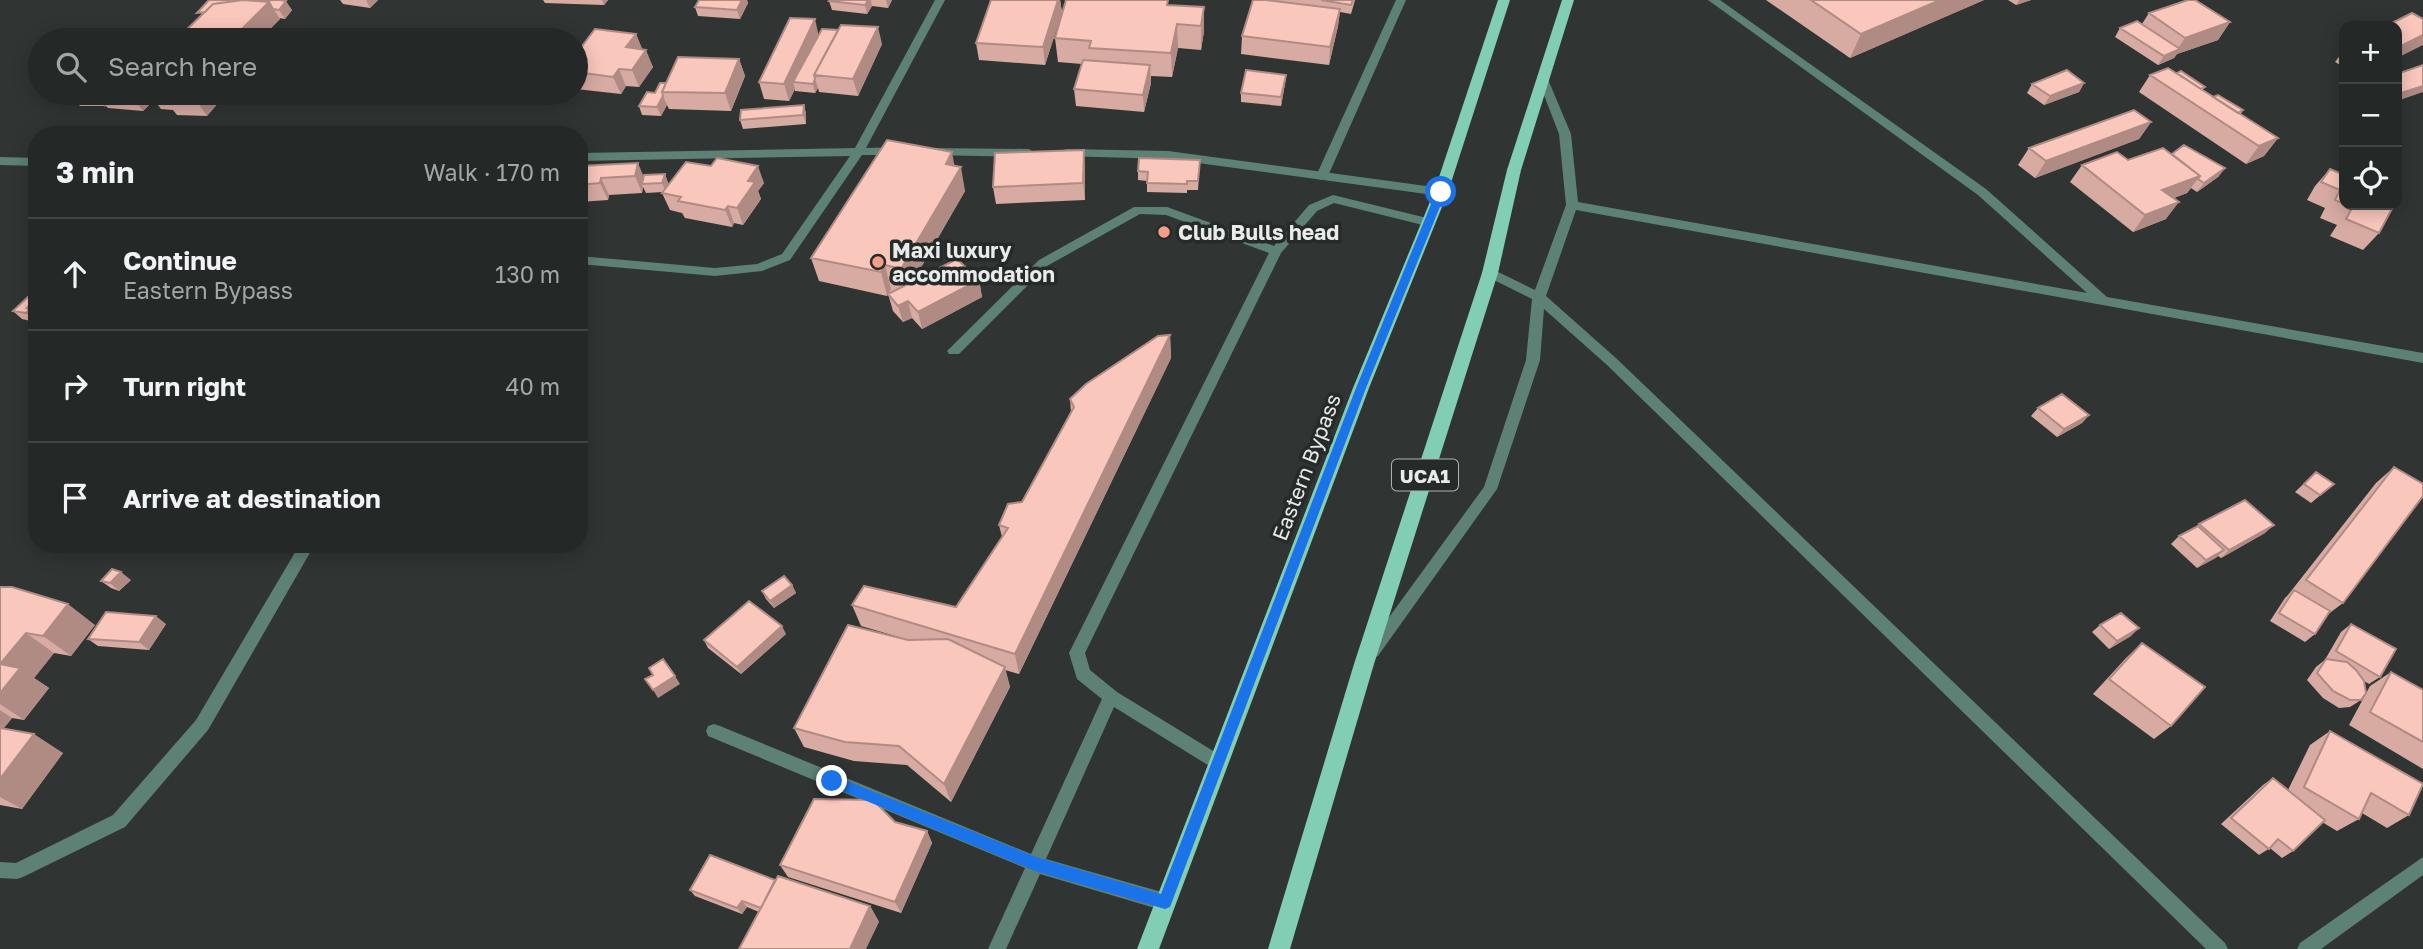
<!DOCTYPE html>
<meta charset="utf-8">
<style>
:root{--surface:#242826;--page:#2c302e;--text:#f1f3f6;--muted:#a3a6a7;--line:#414443}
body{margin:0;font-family:"Golos Text",sans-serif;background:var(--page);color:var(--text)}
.controls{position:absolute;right:21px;top:21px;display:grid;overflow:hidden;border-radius:14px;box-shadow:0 4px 18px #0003}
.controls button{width:63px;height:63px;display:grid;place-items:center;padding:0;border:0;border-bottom:2px solid var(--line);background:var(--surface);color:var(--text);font:35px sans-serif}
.stop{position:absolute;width:21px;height:21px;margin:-16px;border:5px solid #1a73e8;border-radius:50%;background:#fff}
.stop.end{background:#1a73e8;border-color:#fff;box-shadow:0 2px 7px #0008}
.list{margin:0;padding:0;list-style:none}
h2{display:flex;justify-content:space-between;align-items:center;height:91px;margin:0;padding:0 28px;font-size:30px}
h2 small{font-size:23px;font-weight:400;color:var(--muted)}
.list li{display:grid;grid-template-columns:46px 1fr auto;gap:21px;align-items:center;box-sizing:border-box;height:112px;padding:0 28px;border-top:2px solid var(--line)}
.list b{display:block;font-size:26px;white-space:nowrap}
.list p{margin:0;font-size:23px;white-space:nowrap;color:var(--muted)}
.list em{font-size:23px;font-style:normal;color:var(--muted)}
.icon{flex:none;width:38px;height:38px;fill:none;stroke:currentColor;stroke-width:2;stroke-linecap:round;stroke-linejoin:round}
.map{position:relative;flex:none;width:2423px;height:949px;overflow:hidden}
.search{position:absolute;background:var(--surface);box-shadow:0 4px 18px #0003;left:28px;top:28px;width:560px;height:77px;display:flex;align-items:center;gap:18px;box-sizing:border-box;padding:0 24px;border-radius:38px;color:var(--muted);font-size:26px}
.panel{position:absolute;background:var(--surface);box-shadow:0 4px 18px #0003;left:28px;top:126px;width:560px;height:427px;border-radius:28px}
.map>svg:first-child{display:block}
</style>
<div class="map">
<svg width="2423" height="949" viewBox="0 0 2423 949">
<rect width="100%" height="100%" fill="#303533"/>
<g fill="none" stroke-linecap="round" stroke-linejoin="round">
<path fill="#5d8174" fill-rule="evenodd" d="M1396,0H1406L1328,176L1322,180L1318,179L1316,176Z
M1333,195L1427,218L1433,222L1427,226L1334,203L1317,211L1281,253L1085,653L1090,670L1117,692L1223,757L1225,762L1223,767L1217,770L1211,767L1114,707L1046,859L1165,893L1171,896L1174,902L1171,908L1165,911L1040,874L1006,949H988L1025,868L708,736L706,731L708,726L714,724L720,726L1031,854L1102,699L1077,679L1069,653L1269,253L1166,215L1140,214L1047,266L959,354H949L947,351L1039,260L1134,207H1167L1274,246L1309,205Z"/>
<path fill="#5d8174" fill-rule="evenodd" d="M935,0H945L866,148L900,147L906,151L900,155H862L790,260L762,271L715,276L579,264V256L715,268L757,264L782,254L850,156L579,161V153L855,148Z
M1708,0H1720L1986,189L2107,297L2423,353V363L1576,210L1546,296L1617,359L2225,943L2228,949H2206L1607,365L1544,309L1540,360L1497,489L1378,656L1373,658L1368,656L1365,651L1368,646L1484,487L1526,360L1532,299L1486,276L1484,273L1486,270H1494L1535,290L1566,205L1559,134L1537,77L1538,75H1546L1547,77L1571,134L1578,202L2087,293L1978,195Z
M931,148L1029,149L1035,153L1029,157L927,155L925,152Z
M1067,149L1168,151L1441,188L1447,192L1441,196L1168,159L1063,156V150Z
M0,157L37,158V166L0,165Z
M300,544H315L208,730L125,827L23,877L17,879L0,878V862L16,863L113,815L196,720Z
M2423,857V875L2321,949H2297L2300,943Z"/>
<path fill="#81ceb4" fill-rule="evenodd" d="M1498,0H1510L1448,192L1369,388L1159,949H1137L1353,388L1434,192Z
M1562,0H1574L1521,170L1498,273L1374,664L1290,949H1268L1354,664L1482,273L1507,170Z"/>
</g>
<path fill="#d7aba2" d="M209,0L292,10L285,19L279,18L280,19L259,40H176L200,17Z
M340,0H378L370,8L343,4Z
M543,0H608L604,5L545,3Z
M699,0H747L748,3L740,19L698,16L695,7Z
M830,0H892L888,8L872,6L867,14L832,10L829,1Z
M991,0H1060L1062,12L1045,65L979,60L976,43Z
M1168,0V5L1204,7V31L1201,50L1178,48L1172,77L1151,76V83L1144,112L1076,106L1074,89L1082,64L1058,62L1055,38Z
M1268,0H1355L1351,14L1340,12L1338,26L1329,65L1241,54L1242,36Z
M1766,0H1984L1850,58Z
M2008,0H2031L2016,5Z
M2149,13L2230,22L2218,40L2177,54L2174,58L2158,65L2115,37L2120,28L2142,24Z
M636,34L642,49L653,67L639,87L626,86L621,94L576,89V54Z
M819,34L882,44L858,96L819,92L818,88L815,93L795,91V89L789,101L764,99L759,82Z
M2344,50V67L2335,62Z
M739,59L745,76L731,111L669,109L667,105L661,116L642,115L639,106L666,83Z
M2177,73L2205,87L2203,90L2213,97L2243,110L2241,114L2278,138L2264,156L2246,164L2139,92L2150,75Z
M1286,75L1285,84L1281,106L1241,102V93Z
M2084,83L2079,92L2044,105L2027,93L2032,84Z
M76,93H222L224,96L207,116L177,115L173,110L161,109L154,100L143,111L108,108L106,106H80L72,97Z
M804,105L806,114V124L743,129L740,120Z
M2151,122L2139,139L2035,178L2018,165L2029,148Z
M2172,154L2225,168L2218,177L2197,192L2191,188L2187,193L2174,198L2166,219L2133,232L2070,182L2082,165Z
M1200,160L1198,190H1187V193L1147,192V181L1138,180V171Z
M579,166L644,177L665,174L668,183L667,187L764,183L758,191L761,199L743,225L734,223L732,227L685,218L682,213L670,210L662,193L663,192L646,193L643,187L642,193L609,195L608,200L579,202Z
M955,166L965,191L913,281L979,280L982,297L922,329L912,318L903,322L893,311L888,294L887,296L819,281L811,258Z
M1085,167V200L996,204L993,187Z
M2330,169L2394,205L2379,233L2363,250L2330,236L2337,225L2320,218L2325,208L2307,200L2315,186Z
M37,297V320L35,322L22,319L13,311Z
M1170,335L1171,358L1019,674L1005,670L1010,687L951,802L907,765L854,761L804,747L794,728L909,640L861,626L852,605L956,607L1002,537L999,525L1022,502L1071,412L1070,399Z
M2038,408L2089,415L2082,423L2057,437L2031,416Z
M2394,467L2343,603L2327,615L2315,634L2305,642L2270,621L2285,598L2288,595L2376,483Z
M2316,472L2334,484L2311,503L2295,492Z
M2199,524L2265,533L2221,558L2218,556L2197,568L2171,544L2179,536L2196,527Z
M131,580L119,591L111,588L101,581Z
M792,585L796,593L774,608L766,599L762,591Z
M0,587L95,625L71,656L54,653L34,678L49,688L24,720L12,718L3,729L63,753L22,809L0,805Z
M166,624L149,650L98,646L88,639Z
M2351,624L2380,677L2369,684L2364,681L2361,700L2350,707L2339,708L2323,698L2307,680L2316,667L2326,659H2327L2326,658L2341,632Z
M2100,625L2131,636L2109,649L2092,632Z
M786,634L741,674L708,648L704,640Z
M2142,643L2171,726L2154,739L2093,694L2126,658Z
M2391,672L2423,690V769L2349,725L2370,686Z
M2330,731L2409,815L2387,828L2362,813L2359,819L2337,831L2322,822L2293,851L2282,858L2270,848L2259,855L2221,824L2263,785L2273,778L2288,790L2310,745Z
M895,822L927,831L932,843L901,913L788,877L780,865Z
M775,880L870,906L879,922L759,912L747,907L742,914L695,896L690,890Z"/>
<path fill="#af8b84" d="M366,0H378L370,8Z
M602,0H608L604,5Z
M742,0H747L748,3L740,19L737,10Z
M868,0H871L872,6L867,14L865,5Z
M886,0H892L888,8Z
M1058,0H1060L1062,12L1045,65L1043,47Z
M1940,0H1984L1850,58L1861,34Z
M2019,0H2031L2016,5Z
M286,1L292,10L285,19L279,10Z
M269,2L280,19L259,40H231Z
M1204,7V31L1201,50V26Z
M1340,9L1338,26L1329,65L1330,47Z
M815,19L819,37L793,82L795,89L789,101L784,84Z
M2230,22L2218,40L2177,54L2174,58L2158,65L2164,56L2177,50L2185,38Z
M1177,24L1178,48L1172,77L1171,53Z
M878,27L882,44L858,96L853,79Z
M636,34L643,51L626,47Z
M2423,35V45L2397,58V48Z
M646,50L653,67L639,87L632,70Z
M739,59L745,76L731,111L725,93Z
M1150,65L1151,83L1144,112L1143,95Z
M619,69L626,86L621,94L613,77Z
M1286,75L1285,84L1281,106V97Z
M815,79L818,88L815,93L813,84Z
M2084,83L2079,92L2044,105L2050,96Z
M2423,86V92L2397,101V98L2401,93Z
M103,93H117L100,99L106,106L105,107L98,98Z
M145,93H149L154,100L143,111L136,102Z
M200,93H222L224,96L207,116L195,99Z
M663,96L667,105L661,116L657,107Z
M804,105L806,114V124L803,115Z
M2151,122L2139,139L2035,178L2046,161Z
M2278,138L2264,156L2246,164L2259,146Z
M1084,150L1085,167V200L1083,183Z
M952,152L956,174L961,167L965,191L907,292L901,269L946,164Z
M638,163L645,180L642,184L643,187L642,193L635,176Z
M758,166L764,183L758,191L761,199L743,225L737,208L748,181Z
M2225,168L2218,177L2197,192L2204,183Z
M665,174L668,183L666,192L662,183Z
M2200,176L2187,193L2150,207L2162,190Z
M601,178L609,195L608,200L600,183Z
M2179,202L2166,219L2133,232L2145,215Z
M728,206L734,223L732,227L725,210Z
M885,265L891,289L887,296L881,272Z
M979,280L982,297L922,329L918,312Z
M908,301L912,318L903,322L898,306Z
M29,310L37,318V320L35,322L26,313Z
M1170,335L1171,358L1019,674L1015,654Z
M2089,415L2082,423L2057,437L2064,429Z
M2274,525L2265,533L2221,558L2229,550Z
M2224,550L2216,558L2197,568L2206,560Z
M121,572L131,580L119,591L110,583Z
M792,585L796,593L774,608L770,601Z
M68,604L95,625L71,656L43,636Z
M156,616L166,624L149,650L139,642Z
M782,626L786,634L741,674L737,667Z
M2139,628L2131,636L2109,649L2117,641Z
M26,633L54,653L34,678L49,688L24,720L0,704V664Z
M1005,667L1010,687L951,802L944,784Z
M675,676L680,684L658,698L653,690Z
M0,710L12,718L0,733Z
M34,734L63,753L22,809L0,797V779Z
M927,831L932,843L901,913L895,902Z
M742,901L747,907L742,914L737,908Z
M870,906L879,922L866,949H850Z"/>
<path fill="#fac7bc" stroke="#af8b84" stroke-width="2" d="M209,0H243L213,4L205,12L197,13Z
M243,0L269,2L231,40H176L213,4Z
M246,0H280L286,1L279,10L273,9L269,2Z
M699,0H742L737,10L695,7Z
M830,0H868L865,5L829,1Z
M991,0H1058L1043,47L976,43Z
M1066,0H1168L1167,5L1204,7L1201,26L1177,24L1171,53L1089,48L1091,41L1055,38Z
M1253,0H1266L1340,9L1330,47L1242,36Z
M1321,0H1353L1351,5Z
M1811,0H1940L1861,34Z
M2188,0H2195L2230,22L2185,38L2149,13Z
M2412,13L2423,19V35L2397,48V26H2386Z
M790,18L815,19L784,84L759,82Z
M2137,21L2180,49L2164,56L2120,28Z
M841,25L878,27L853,79L814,75Z
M595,29L636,34L626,47L646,50L632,70L619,69L613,77L576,72V54Z
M822,29L838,30L814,75L815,79L813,84L793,82Z
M678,57L739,59L725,93L662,92Z
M1083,60L1150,65L1143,95L1074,89Z
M2423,65V86L2401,93L2397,91V74Z
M2168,68L2278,138L2259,146L2150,75Z
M1246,70L1286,75L1281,97L1241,93Z
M2067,70L2084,83L2050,96L2032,84Z
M2181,71L2205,87L2201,89L2177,73Z
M660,83H666L662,92L663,96L657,107L639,106L647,92L655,93Z
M76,93H103L98,98L72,97Z
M106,93H145L136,102L100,99Z
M168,93H200L195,99L164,98Z
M2218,95L2243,110L2238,113L2213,97Z
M804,105L803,115L740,120L741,110Z
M2134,110L2151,122L2046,161L2029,148Z
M887,140L952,152L946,164L961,167L901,269L885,265L881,272L811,258Z
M2184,145L2225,168L2204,183L2198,179L2200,176L2172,154Z
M2163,148L2200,176L2162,190L2179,202L2145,215L2082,165L2117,152L2128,160Z
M1084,150L1083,183L993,187L995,153Z
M717,158L758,166L748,181L755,182L737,208L728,206L725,210L678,201L681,197L662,193L686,162L711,166Z
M1139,158L1200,160L1198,181H1187V184L1147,183L1148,172L1138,171Z
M638,163L635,176L601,178L600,183L579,185V166Z
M2330,169L2344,175V204L2335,200L2340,190L2321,182Z
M665,174L662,183L642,184L644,175Z
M2345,205H2394L2379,233L2346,219L2352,208Z
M957,259L979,280L918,312L908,301L898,306L888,294Z
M30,295L37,298L27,308L29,310L26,313L13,311Z
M37,298V309L27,308Z
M1170,335L1015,654L852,605L864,586L956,607L1008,528L999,525L1008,504L1022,502L1074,407L1070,399L1086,384L1158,336Z
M2062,394L2089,415L2064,429L2038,408Z
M2394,467L2423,484V496L2343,603L2306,580Z
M2316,472L2334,484L2320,495L2304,484Z
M2245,500L2274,525L2229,550L2199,524Z
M2198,526L2224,550L2206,560L2179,536Z
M112,569L121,572L110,583L101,581Z
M784,576L792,585L770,601L762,591Z
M0,587H12L68,604L43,636L26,633L0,664L20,668L0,693Z
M2294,590L2330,611L2315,634L2279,613Z
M749,601L782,626L737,667L704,640Z
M106,612L156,616L139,642L88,639Z
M2121,613L2139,628L2117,641L2100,625Z
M2351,624L2396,649L2380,677L2336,651Z
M848,625L908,640L948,639L1005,667L944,784L899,746L845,742L794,728Z
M2142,643L2205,687L2171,726L2109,679Z
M663,659L675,676L653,690L645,679L653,675L649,668Z
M2326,659L2347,662L2356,670L2364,681L2366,693L2361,700H2350L2333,691L2317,673Z
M2391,672L2423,690V742L2370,712Z
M0,728L34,734L0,779Z
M2330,731L2423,784L2409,815L2371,793L2359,819L2304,787Z
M2273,778L2325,820L2293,851L2278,839L2269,849L2231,818Z
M814,799L873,800L895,822L927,831L895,902L780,865Z
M710,855L775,880L761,908L742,901L737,908L690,890Z
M778,876L870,906L850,949H739Z"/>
<path fill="#1a73e8" d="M1441,188L1446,192L1366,388L1170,907L1165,909L1035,871L828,785V776L832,775L1036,857L1161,894L1356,388L1436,192Z"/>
<g fill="#f49e8a" stroke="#262b29" stroke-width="2.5">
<circle cx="1164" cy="232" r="7"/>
<circle cx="878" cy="262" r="7"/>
</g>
<g text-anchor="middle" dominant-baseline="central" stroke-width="7" stroke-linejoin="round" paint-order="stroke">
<rect fill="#262b29" stroke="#aeb1b0" stroke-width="2" x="1392" y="459.5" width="66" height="31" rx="5"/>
<g font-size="19" font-weight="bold" fill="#e8ebea">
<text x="1425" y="475">UCA1</text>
</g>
<g font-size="21" font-weight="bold" fill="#e8ebea" stroke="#262b29" text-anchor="start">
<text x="1178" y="232">Club Bulls head</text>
<text x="892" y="250">Maxi luxury<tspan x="892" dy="24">accommodation</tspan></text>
</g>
<g font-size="21" fill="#e8ebea" stroke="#262b29">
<text transform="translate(1306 467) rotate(-69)">Eastern Bypass</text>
</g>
</g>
</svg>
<div class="controls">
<button>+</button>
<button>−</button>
<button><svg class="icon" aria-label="locate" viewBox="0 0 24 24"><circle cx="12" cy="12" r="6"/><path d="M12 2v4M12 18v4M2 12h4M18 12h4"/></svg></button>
</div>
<div class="stop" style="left:1441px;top:192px"></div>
<div class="stop end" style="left:832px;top:781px"></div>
<div class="search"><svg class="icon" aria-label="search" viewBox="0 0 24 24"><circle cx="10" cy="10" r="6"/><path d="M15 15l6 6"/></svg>Search here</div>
<section class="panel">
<h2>3 min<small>Walk · 170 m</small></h2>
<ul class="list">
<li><svg class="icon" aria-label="ahead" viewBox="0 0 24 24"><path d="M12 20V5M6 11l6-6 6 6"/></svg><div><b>Continue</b><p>Eastern Bypass</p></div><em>130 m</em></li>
<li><svg class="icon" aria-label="right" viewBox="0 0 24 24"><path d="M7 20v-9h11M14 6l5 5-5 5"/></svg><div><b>Turn right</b></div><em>40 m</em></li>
<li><svg class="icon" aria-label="arrive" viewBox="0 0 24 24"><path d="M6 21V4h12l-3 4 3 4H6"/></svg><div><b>Arrive at destination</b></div></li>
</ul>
</section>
</div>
